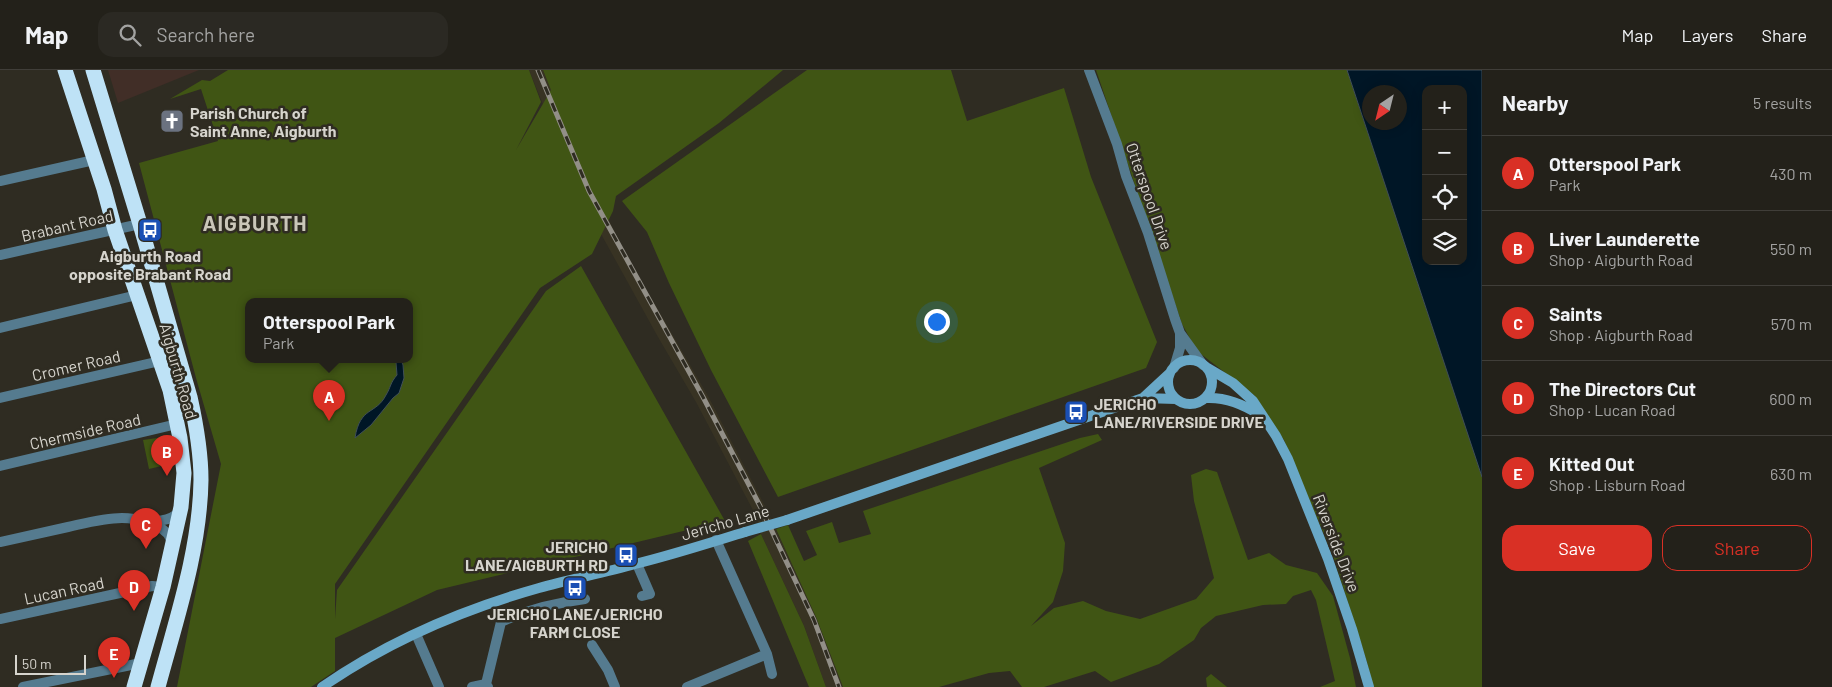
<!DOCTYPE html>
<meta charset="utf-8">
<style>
:root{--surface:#23211a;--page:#2b2923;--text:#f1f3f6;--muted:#a3a3a2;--line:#403e39;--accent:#d93025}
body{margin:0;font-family:Barlow,sans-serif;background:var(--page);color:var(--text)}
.controls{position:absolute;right:15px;top:15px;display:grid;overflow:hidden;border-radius:10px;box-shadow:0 2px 12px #0003}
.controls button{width:45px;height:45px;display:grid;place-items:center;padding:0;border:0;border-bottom:1px solid var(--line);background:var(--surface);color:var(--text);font:25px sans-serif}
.compass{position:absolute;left:1362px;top:15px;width:45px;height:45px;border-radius:50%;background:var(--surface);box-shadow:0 2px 12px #0003;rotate:215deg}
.scale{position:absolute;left:15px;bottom:12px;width:71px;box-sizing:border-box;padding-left:5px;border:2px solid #d6d4cd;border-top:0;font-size:14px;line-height:18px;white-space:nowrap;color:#d6d4cd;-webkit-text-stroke:4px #2f2c22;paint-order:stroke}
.you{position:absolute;left:936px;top:251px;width:18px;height:18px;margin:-12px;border:4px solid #fff;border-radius:50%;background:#1a73e8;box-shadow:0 0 0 8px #1a73e833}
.badge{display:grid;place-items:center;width:32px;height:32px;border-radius:50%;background:var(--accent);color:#fff;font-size:16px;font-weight:700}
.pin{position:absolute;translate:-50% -41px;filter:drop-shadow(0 1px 2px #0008)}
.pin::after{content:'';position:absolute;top:26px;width:18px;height:15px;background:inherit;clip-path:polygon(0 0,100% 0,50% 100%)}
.popup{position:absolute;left:245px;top:228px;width:168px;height:65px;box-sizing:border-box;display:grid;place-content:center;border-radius:10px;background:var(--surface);filter:drop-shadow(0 1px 4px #0005);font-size:16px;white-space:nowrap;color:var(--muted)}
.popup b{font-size:19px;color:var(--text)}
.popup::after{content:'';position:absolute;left:50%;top:100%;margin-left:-10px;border:10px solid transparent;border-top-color:var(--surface)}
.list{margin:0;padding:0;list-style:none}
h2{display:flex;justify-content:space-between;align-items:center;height:65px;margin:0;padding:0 20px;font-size:21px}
h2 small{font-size:16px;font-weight:400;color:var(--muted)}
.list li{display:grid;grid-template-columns:32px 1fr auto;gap:15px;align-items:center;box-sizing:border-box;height:75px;padding:0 20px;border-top:1px solid var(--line)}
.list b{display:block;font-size:19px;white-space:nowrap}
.list p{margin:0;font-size:16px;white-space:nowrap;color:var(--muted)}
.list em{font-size:16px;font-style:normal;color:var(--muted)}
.actions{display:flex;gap:10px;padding:15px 20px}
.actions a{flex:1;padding:11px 0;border:1px solid var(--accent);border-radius:15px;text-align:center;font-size:18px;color:var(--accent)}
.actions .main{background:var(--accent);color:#fff}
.icon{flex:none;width:28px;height:28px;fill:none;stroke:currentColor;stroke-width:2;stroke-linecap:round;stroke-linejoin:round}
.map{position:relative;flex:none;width:1482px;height:617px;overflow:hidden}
header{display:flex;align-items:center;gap:30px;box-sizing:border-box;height:70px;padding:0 25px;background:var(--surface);border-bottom:1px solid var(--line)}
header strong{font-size:24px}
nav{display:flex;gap:28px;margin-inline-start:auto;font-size:18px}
.search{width:350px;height:45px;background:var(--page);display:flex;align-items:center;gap:12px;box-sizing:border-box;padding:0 18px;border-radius:15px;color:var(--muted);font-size:19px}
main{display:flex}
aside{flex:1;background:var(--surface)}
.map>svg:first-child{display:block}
</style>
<header>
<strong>Map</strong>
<div class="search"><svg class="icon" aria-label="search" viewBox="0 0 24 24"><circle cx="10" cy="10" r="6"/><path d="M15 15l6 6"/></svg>Search here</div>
<nav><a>Map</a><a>Layers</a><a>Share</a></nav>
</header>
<main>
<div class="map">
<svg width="1482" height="617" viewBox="0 0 1482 617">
<rect width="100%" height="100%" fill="#2f2c22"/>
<path fill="#383323" d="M529,0H543L588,108L625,183L708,326L767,440L816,547L843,617H826L804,556L761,464L755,444L696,332L658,267L580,126Z"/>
<path fill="#412e27" d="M108,0H199L118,33Z"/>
<path fill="#405514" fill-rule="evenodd" d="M228,0H529L541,32L516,80L551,20L543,0H783L719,53L616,126L613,141L592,184L540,218L335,514V549L337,520L546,221L581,196L725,451L437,520L335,568V601L311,617H177L221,394L196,308L139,93L218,71L201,19L170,29L202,10L210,11ZM249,232H409V290H249Z
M807,0H951L967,51L1064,18L1091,107L1157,272L1146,298L778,427L711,300L669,213L647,162L622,131Z
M1096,0H1347L1482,407V617H1373L1367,592L1333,485L1284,370L1254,325L1197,281L1182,254Z
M1098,364L1102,370L1039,398L1065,473L1063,501L1053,532L1031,556L1054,538L1083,531L1106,541L1140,549L1196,529L1214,508L1194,431L1191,405L1206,399L1217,402L1248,490L1269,483L1286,495L1317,503L1333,526L1350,588L1356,617H1320L1335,611L1316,530L1311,520L1293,526L1286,534L1263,535L1216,546L1201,558L1194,570L1159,594L1111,612L1095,601L1044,617H1022L1010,601L989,603L939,617H843L816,547L776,459L788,455L804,491L817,485L806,461L832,452L839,473L871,464L863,441L1080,368Z
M164,367L169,376L170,394L149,399L143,370Z
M761,464L804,556L826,617H809L748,471Z
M1211,604L1227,617H1207L1206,608Z"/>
<path fill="#001626" stroke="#404f58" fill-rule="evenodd" d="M1347,0H1482V407ZM1426,19H1463V191H1426ZM1370,22H1400V52H1370Z
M393,290H401L403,295L404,308L399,323L393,328L371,355L355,368C360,336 376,345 386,325C391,317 390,313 397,305L396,292Z"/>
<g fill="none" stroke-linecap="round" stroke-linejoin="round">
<path stroke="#557b8f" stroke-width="10" d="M1089,0L1117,74L1126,106L1148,163L1175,249L1180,263L1203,295
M0,111L94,90
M0,185L140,154
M0,258L137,225
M1174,298L1180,278V263
M0,328L160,291
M0,396L177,354
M153,451L168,464L174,475
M716,470L767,584L772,604
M0,472C23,467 46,462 68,457C86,453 104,448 122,448C140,448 168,458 180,440
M637,494L650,524L642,526
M0,549L152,516L163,517
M416,564L439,617
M592,575L608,600L615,617
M486,614L501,552C529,539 554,533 585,529
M23,617L141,593
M472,617L486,614L488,617
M687,617L767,584"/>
<path stroke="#69a8c7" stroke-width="10" d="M1168 312a22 22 0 1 1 44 0a22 22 0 1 1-44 0Z
M1206,297L1233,313L1253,331L1276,366L1288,389L1328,489L1352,559L1369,617
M1143,328L1170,303
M1206,328C1225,327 1243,334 1260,345
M787,450L1143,328L1176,329
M322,617C387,572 464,539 539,518C571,509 604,503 635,494C672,485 709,473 745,462"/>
<path stroke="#bee2f6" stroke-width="15" d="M65,0L104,119L115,160L170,320L180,368L184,403L181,437L163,517L134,617
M93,0L140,154L190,327C196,354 201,382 201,410C200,480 176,550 158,617"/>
<g stroke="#928f87" stroke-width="5">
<path id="rail" d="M538,0L589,121L703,327L760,436L814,550L839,617"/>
</g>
<use href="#rail" stroke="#2f2c22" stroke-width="3" stroke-dasharray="9" stroke-linecap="butt"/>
<path stroke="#69a8c7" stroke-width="10" d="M745,462L787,450"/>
</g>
<defs>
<g id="church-square" transform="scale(1.25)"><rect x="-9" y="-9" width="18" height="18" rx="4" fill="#6b7280" stroke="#2f2c22"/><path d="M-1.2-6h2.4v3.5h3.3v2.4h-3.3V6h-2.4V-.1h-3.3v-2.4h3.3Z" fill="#fff"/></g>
<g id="bus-square" transform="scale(1.25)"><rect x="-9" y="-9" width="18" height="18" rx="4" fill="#1a4fb4" stroke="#2f2c22"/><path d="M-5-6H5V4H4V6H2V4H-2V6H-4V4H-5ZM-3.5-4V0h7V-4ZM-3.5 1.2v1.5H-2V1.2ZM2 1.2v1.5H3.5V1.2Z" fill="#fff"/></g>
</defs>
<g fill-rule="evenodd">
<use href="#church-square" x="172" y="51"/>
<use href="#bus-square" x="150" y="160"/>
<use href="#bus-square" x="1076" y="342"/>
<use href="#bus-square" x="626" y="485"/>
<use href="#bus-square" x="575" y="518"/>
</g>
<g text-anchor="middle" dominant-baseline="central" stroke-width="5" stroke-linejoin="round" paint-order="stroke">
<g font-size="16" font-weight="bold" fill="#d6d4cd" stroke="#2f2c22" text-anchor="start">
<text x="190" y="42">Parish Church of<tspan x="190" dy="18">Saint Anne, Aigburth</tspan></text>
<text x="150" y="185" text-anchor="middle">Aigburth Road<tspan x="150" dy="18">opposite Brabant Road</tspan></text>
<text x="1094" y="333">JERICHO<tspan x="1094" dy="18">LANE/RIVERSIDE DRIVE</tspan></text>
<text x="608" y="476" text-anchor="end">JERICHO<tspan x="608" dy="18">LANE/AIGBURTH RD</tspan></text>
<text x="575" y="543" text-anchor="middle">JERICHO LANE/JERICHO<tspan x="575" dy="18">FARM CLOSE</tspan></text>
</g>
<g font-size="16" fill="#d6d4cd" stroke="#2f2c22">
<text transform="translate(1150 126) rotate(71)">Otterspool Drive</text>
<text transform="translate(67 155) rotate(-13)">Brabant Road</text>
<text transform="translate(76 295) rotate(-13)">Cromer Road</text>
<text transform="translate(179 301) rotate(74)">Aigburth Road</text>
<text transform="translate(85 361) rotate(-13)">Chermside Road</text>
<text transform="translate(725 452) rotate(-16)">Jericho Lane</text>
<text transform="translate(1337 473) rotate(69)">Riverside Drive</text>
<text transform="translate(64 520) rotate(-12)">Lucan Road</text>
</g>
<g font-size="21" font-weight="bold" letter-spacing="1" fill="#cac6b9" stroke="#2f2c22">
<text x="255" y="152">AIGBURTH</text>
</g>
</g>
</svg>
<div class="controls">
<button>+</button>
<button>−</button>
<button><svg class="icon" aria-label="locate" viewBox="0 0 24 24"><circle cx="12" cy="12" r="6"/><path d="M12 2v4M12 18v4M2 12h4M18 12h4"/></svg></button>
<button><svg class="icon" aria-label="layers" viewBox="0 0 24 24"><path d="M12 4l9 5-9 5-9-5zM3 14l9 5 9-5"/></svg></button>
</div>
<svg class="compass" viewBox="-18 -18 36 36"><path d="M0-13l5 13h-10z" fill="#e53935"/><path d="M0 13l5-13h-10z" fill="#a3a3a2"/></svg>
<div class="scale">50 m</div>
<div class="you"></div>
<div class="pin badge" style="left:329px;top:351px">A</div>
<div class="popup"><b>Otterspool Park</b>Park</div>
<div class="pin badge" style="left:167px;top:406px">B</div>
<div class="pin badge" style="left:146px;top:479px">C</div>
<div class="pin badge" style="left:134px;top:541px">D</div>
<div class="pin badge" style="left:114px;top:608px">E</div>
</div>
<aside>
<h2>Nearby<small>5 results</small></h2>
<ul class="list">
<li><span class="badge">A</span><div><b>Otterspool Park</b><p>Park</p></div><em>430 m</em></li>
<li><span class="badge">B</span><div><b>Liver Launderette</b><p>Shop · Aigburth Road</p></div><em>550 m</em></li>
<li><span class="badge">C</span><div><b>Saints</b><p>Shop · Aigburth Road</p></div><em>570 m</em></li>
<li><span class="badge">D</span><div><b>The Directors Cut</b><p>Shop · Lucan Road</p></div><em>600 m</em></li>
<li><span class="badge">E</span><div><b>Kitted Out</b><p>Shop · Lisburn Road</p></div><em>630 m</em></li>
</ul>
<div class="actions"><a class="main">Save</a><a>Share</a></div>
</aside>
</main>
